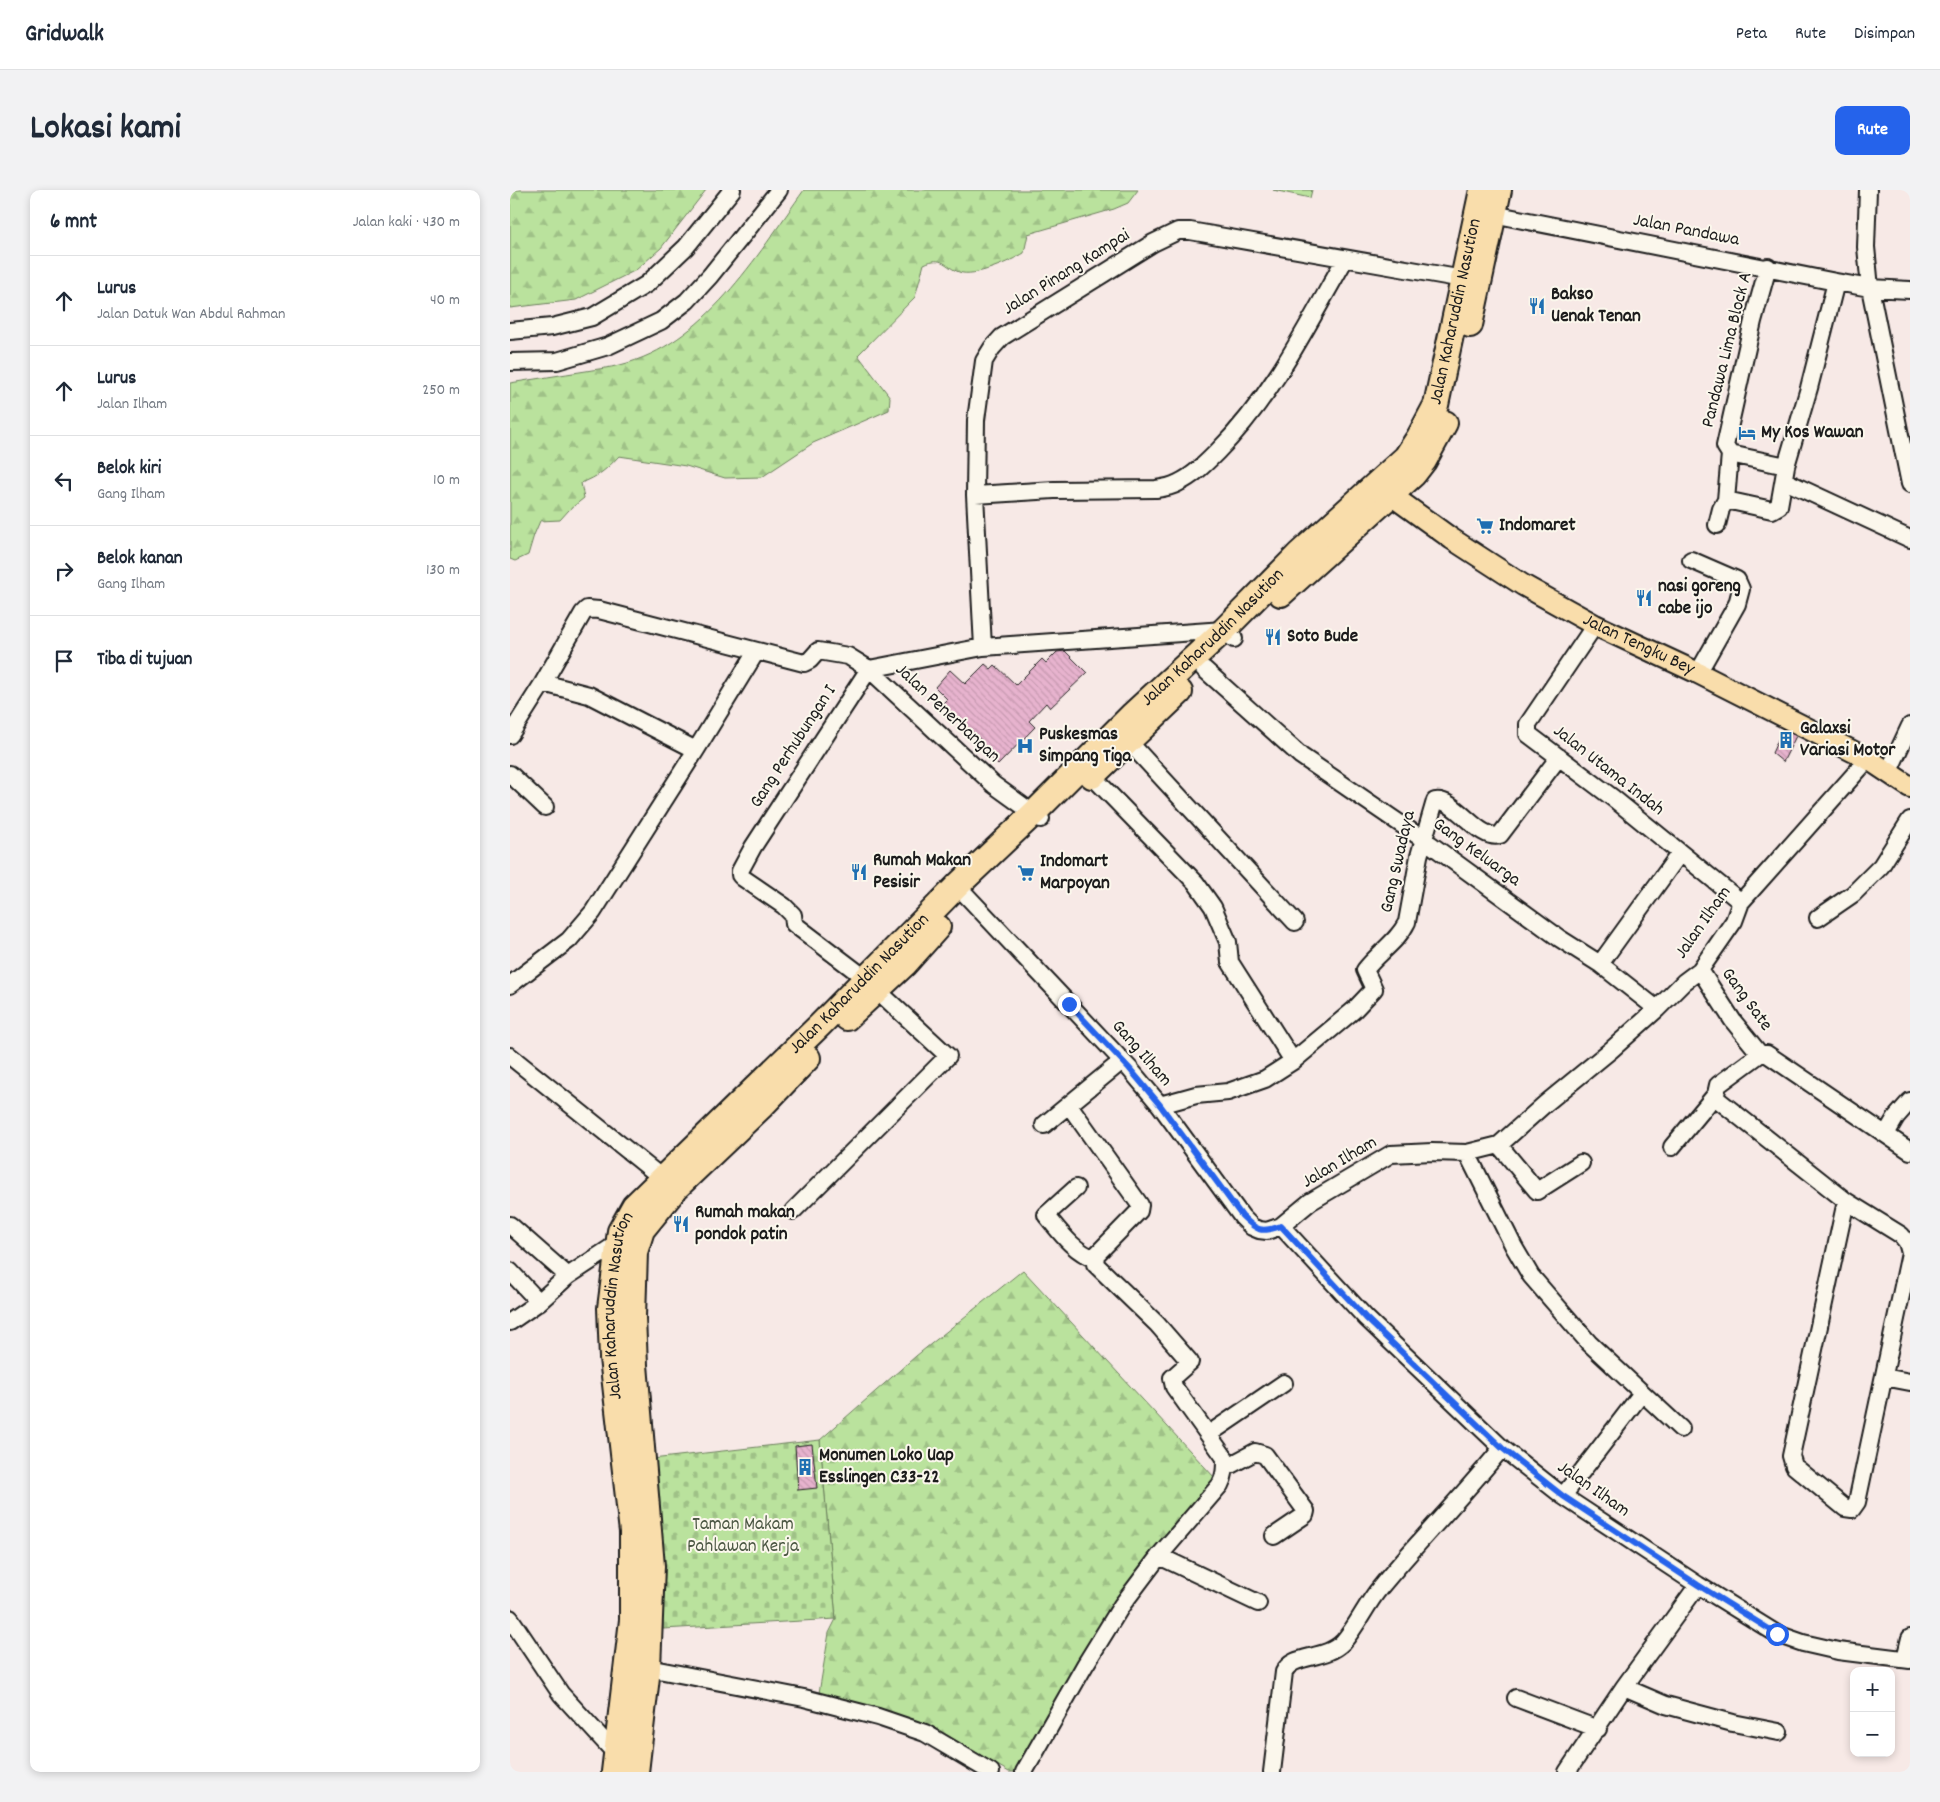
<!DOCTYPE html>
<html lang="id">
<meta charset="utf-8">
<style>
:root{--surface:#fff;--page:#f2f2f3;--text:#1f2937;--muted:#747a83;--line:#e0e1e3;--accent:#2563eb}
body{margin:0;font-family:Dekko,sans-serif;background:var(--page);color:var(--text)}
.controls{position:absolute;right:15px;bottom:15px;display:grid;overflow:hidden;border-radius:10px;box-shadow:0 2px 8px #0003}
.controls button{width:45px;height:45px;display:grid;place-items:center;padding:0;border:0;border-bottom:1px solid var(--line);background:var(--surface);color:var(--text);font:25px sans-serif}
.stop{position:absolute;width:15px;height:15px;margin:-11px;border:4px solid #2563eb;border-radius:50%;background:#fff}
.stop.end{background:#2563eb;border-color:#fff;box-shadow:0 1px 5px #0008}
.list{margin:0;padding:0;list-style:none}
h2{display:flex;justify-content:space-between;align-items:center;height:65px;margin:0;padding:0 20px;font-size:21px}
h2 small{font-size:16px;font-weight:400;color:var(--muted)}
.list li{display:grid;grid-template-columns:32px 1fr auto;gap:15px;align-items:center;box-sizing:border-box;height:90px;padding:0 20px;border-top:1px solid var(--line)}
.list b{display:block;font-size:19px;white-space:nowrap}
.list p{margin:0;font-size:16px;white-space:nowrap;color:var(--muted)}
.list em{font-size:16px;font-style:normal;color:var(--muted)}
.icon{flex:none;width:28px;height:28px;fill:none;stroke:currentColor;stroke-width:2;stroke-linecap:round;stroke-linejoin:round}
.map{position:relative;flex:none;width:1400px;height:1582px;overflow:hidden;border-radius:10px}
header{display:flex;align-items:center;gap:30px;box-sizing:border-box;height:70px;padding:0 25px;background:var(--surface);border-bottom:1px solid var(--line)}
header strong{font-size:24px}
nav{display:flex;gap:28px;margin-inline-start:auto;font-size:18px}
.intro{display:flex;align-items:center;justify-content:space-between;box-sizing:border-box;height:120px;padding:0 30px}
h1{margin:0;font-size:35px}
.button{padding:12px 22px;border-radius:10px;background:var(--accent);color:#fff;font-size:18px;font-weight:700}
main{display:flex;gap:30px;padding:0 30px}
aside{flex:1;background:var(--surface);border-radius:10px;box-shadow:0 2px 8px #0003}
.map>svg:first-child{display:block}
</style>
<header>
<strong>Gridwalk</strong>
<nav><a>Peta</a><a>Rute</a><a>Disimpan</a></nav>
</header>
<div class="intro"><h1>Lokasi kami</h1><a class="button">Rute</a></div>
<main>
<aside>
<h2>6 mnt<small>Jalan kaki · 430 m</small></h2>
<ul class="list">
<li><svg class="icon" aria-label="ahead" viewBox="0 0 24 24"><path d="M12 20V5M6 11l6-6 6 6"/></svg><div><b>Lurus</b><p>Jalan Datuk Wan Abdul Rahman</p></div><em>40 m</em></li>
<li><svg class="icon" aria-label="ahead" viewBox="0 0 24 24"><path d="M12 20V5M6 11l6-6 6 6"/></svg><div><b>Lurus</b><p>Jalan Ilham</p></div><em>250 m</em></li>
<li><svg class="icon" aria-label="left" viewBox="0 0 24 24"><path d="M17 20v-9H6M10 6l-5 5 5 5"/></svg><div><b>Belok kiri</b><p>Gang Ilham</p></div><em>10 m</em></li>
<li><svg class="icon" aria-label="right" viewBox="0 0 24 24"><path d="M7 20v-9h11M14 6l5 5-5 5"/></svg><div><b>Belok kanan</b><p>Gang Ilham</p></div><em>130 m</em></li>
<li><svg class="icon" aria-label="arrive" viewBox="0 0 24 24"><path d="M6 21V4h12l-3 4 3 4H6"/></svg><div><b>Tiba di tujuan</b></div></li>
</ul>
</aside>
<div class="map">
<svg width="1400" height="1582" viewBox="0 0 1400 1582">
<defs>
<pattern id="forest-firs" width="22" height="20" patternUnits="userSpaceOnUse" patternTransform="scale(1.25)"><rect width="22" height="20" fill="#bae29d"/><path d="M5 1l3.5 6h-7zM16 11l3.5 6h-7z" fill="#9fc187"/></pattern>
<pattern id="cemetery-stones" width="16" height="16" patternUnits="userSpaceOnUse" patternTransform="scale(1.25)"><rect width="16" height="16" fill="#bae29d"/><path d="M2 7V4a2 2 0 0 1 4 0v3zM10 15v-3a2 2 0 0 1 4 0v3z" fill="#9fc187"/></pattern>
<pattern id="building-back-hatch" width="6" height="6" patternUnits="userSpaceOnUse" patternTransform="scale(1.25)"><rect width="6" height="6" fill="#e7b3ce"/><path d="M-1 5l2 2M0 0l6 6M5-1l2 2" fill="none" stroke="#c699b0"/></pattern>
</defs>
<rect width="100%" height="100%" fill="#f7e9e6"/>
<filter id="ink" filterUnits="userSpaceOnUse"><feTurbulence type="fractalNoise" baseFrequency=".02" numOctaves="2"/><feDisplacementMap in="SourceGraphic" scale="10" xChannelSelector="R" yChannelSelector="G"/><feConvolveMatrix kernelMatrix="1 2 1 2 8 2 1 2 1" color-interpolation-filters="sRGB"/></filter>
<g filter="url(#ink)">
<path fill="#bae29d" stroke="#6b7f5c" d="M763,0H802L800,8Z"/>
<path fill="url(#forest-firs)" stroke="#6b7f5c" d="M0,0H196L151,58L126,80L66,110L0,118Z
M294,0H628L618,13L604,19L518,44L514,63C501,71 464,88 449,82C435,77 433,65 414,74L405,107L348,165L380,207L379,220L303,253L252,287L215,288L176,276L109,266C97,279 88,287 71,293L74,308L59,320L50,330L30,331L24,345L18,365L5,371L0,369V193C25,189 50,185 76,181C87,179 99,178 110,175C195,154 246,67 294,0Z
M513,1080L705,1288L573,1469L505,1582H499L424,1537L369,1519L309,1503L319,1443L326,1429L310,1250L406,1166Z"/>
<path fill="url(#cemetery-stones)" stroke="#6b7f5c" d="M310,1250L326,1429L153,1439L142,1269Z"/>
<path fill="url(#building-back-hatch)" stroke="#1c1c1c" d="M555,461L577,483L540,518L536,513L519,531L525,537L488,575L467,554L471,550L432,514L437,509L425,497L440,480L455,494L475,474L481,479L485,475L506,495L532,469L536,473L547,462Z
M1273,539L1286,546L1273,572L1262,563Z
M302,1254L307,1298L288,1300L285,1256Z"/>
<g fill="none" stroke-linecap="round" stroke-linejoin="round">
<g stroke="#1c1c1c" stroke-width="20">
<path id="minor" d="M1358,0L1356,57L1360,98L1400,294
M983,24L1326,92L1360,98L1400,100
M0,141L42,137L82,127L137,94L176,57L222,0
M0,172L47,171L98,156L151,131L177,111L200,86L269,0
M1220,264L1276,276
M1275,291L1400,349
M465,305L544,300L646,299C654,298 661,297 668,293C683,286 695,274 707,262C762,207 797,136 835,69
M1216,310L1262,320L1269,316L1276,276L1299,198L1326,92
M1207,335L1211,319L1216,310L1220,264L1215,256L1243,131L1258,77
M1181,370L1227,390L1231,399L1227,414L1188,483
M1085,435L1018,534V544L1103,608L1231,712
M473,457L465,305L466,230L474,171L482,158L492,147L643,53L668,41H680L953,89
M694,479L791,566L920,654L1049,748L1090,774L1147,819
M33,493L79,505L186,560
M0,545L33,493L73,423L77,419L89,420L294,473L300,470L308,461L338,466L359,479L484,595L531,629
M619,552L785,732
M1378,583L1400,536
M0,584L35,617
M582,586L686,693L703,717L718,752L720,772L783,871
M456,705L619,878L650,915L732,1027L742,1037L749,1040L757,1041L771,1036L800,1012L881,964L922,962L957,963L989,955L1035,914L1101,860L1147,819L1174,792L1190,780L1224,731L1231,712L1358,569
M1308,728L1343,704L1371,676L1400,630
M1090,774L1170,663
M1190,780L1223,831L1250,864
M355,788L284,734L283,725L274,716L233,688L230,685V681L243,657L359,479L473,457L714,440L724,449
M0,795L59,750L83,722L186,560L246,462
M0,866L152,988
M650,915L686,905L718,902L755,889L783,871L844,820L864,799L855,780C868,763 888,751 897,732L909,666L925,611C945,607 969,652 990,645L1049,567
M534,935L612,871
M1376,944L1386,927L1400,911
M989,955L1027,1001L1071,973
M1162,957L1206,904
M957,963L1004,1057L1021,1086L1079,1153L1171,1239
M566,998L536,1025C551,1043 563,1061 585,1069
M1336,1011L1281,1266L1284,1276L1335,1318L1342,1319L1347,1312L1400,1063L1397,1052L1391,1045L1336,1011L1207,909L1206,904L1208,895L1250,864H1257L1400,961
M283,1021L438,866L367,800
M0,1035L58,1086
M771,1036L856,1128L992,1258L1053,1306L1188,1395L1267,1444L1293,1453L1328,1461L1400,1470
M0,1081L29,1112
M0,1132L29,1112L58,1086L108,1053H114
M1374,1187L1400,1192
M699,1244L774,1193
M715,1278L745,1262L755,1265L796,1321L795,1325L764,1346
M1053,1306L1132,1203
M649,1366L748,1413
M0,1428L51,1504L106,1564
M1395,1469L1400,1448
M138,1478L294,1508L368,1527L415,1543L481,1582
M1114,1497L1156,1515L1223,1533L1269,1542
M1006,1508L1088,1539
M514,1582L575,1475L612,1415L649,1366L710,1295C715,1286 715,1278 715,1268L664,1197L662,1188L680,1172L647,1134L585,1074L586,1065L629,1021L630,1015L559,915
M762,1582L774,1482C782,1463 815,1471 833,1452C847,1436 856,1415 869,1399C909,1350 953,1306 992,1258
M1057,1582L1114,1497L1188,1395"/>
</g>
<g stroke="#1c1c1c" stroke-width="24">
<g id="major">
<path id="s1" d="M870,295L881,305L942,349L1013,395L1085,435L1188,483L1358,569L1400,597"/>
</g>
</g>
<g stroke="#1c1c1c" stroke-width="28">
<g id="highway">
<path d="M960,135L989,0"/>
<path d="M771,404L904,284L914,271L935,233"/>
<path d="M582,586L670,502"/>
<path d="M337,828L395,774L428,737"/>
<path id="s2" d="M104,1582L122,1430V1342L102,1168L100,1118L110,1041L124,1016L310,835L448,695L524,623L623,524L714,440L789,364L896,267L909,247L926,215L972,0"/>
<path d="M126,1582L138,1478L142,1376L125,1175L123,1127L125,1062L132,1040L167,997L252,916L298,868"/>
</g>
</g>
<use href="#minor" stroke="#fbf7ec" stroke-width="16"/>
<use href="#major" stroke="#f9ddab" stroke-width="20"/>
<use href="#highway" stroke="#f9ddab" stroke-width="24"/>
</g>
</g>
<g fill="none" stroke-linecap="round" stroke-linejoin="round" filter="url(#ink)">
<path stroke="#2563eb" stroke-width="6" d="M559,814L619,878L650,915L732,1026C747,1041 751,1043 771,1036L856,1128L992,1258L1053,1306L1188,1395L1267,1444"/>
</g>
<defs>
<g id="restaurant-bare" transform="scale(1.35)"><path d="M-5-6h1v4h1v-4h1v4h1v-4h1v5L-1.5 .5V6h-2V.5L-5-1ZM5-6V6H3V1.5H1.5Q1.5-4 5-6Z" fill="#1f6fb2" stroke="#fbf7ec" stroke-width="2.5" paint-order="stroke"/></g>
<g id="hotel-bare" transform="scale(1.35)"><path d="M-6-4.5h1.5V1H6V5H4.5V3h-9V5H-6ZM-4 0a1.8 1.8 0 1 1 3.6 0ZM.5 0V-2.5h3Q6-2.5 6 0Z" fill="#1f6fb2" stroke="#fbf7ec" stroke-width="2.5" paint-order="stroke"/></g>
<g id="supermarket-bare" transform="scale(1.35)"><path d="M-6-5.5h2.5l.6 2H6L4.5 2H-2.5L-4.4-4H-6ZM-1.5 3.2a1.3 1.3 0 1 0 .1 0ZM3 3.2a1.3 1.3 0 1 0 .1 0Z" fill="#1f6fb2" stroke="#fbf7ec" stroke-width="2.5" paint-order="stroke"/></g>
<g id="building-bare" transform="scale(1.35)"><path d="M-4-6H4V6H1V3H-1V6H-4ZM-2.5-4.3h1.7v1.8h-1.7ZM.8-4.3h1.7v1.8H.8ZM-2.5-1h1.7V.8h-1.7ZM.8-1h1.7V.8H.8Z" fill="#1f6fb2" stroke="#fbf7ec" stroke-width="2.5" paint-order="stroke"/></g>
<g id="hospital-bare" transform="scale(1.35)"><path d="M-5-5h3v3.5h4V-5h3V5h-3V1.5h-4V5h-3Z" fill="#1f6fb2" stroke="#fbf7ec" stroke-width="2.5" paint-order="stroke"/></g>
</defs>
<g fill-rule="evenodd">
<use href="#restaurant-bare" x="1027" y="116"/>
<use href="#hotel-bare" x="1237" y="243"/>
<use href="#supermarket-bare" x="975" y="336"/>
<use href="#restaurant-bare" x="1134" y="408"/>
<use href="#restaurant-bare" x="763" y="447"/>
<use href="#building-bare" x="1276" y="550"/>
<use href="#hospital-bare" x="515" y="556"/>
<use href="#restaurant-bare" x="349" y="682"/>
<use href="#supermarket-bare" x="516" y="683"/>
<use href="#restaurant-bare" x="171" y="1034"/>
<use href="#building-bare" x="295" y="1277"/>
</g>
<g text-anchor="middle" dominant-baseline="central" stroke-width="4" stroke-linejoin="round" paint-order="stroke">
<g font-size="19" fill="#1c1c1c" stroke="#fbf7ec">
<text transform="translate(1176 41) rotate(11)">Jalan Pandawa</text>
<text transform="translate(557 83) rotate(-32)">Jalan Pinang Kampai</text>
<text stroke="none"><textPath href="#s2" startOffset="1804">Jalan Kaharuddin Nasution</textPath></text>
<text transform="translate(1218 160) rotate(-76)">Pandawa Lima Block A</text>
<text stroke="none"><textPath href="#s2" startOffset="1384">Jalan Kaharuddin Nasution</textPath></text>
<text stroke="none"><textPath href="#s1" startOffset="305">Jalan Tengku Bey</textPath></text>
<text transform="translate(437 524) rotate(43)">Jalan Penerbangan</text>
<text transform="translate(284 557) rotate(-57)">Gang Perhubungan I</text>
<text transform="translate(1098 581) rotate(38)">Jalan Utama Indah</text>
<text transform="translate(966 663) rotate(36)">Gang Keluarga</text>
<text transform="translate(889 672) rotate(-77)">Gang Swadaya</text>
<text transform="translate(1194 733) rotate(-55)">Jalan Ilham</text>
<text stroke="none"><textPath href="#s2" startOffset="889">Jalan Kaharuddin Nasution</textPath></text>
<text transform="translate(1236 810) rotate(54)">Gang Sate</text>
<text transform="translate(631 864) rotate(49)">Gang Ilham</text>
<text transform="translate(830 973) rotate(-31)">Jalan Ilham</text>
<text stroke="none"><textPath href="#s2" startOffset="469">Jalan Kaharuddin Nasution</textPath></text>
<text transform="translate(1083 1300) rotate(35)">Jalan Ilham</text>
</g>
<g font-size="19" font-weight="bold" fill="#1c1c1c" stroke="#fbf7ec" text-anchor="start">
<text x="1041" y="105">Bakso<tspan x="1041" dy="22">Uenak Tenan</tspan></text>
<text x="1251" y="243">My Kos Wawan</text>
<text x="989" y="336">Indomaret</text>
<text x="1148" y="397">nasi goreng<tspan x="1148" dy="22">cabe ijo</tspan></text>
<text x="777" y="447">Soto Bude</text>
<text x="1290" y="539">Galaxsi<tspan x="1290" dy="22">Variasi Motor</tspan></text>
<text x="529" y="545">Puskesmas<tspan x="529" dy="22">Simpang Tiga</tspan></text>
<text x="363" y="671">Rumah Makan<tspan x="363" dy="22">Pesisir</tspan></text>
<text x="530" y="672">Indomart<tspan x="530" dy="22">Marpoyan</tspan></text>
<text x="185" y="1023">Rumah makan<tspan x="185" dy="22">pondok patin</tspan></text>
<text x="309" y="1266">Monumen Loko Uap<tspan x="309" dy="22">Esslingen C33-22</tspan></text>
</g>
<g font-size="19" fill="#4b5743" stroke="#fbf7ec">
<text x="233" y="1335">Taman Makam<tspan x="233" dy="22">Pahlawan Kerja</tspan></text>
</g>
</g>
</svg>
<div class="controls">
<button>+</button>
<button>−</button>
</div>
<div class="stop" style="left:1267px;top:1444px"></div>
<div class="stop end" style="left:559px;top:814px"></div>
</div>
</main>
